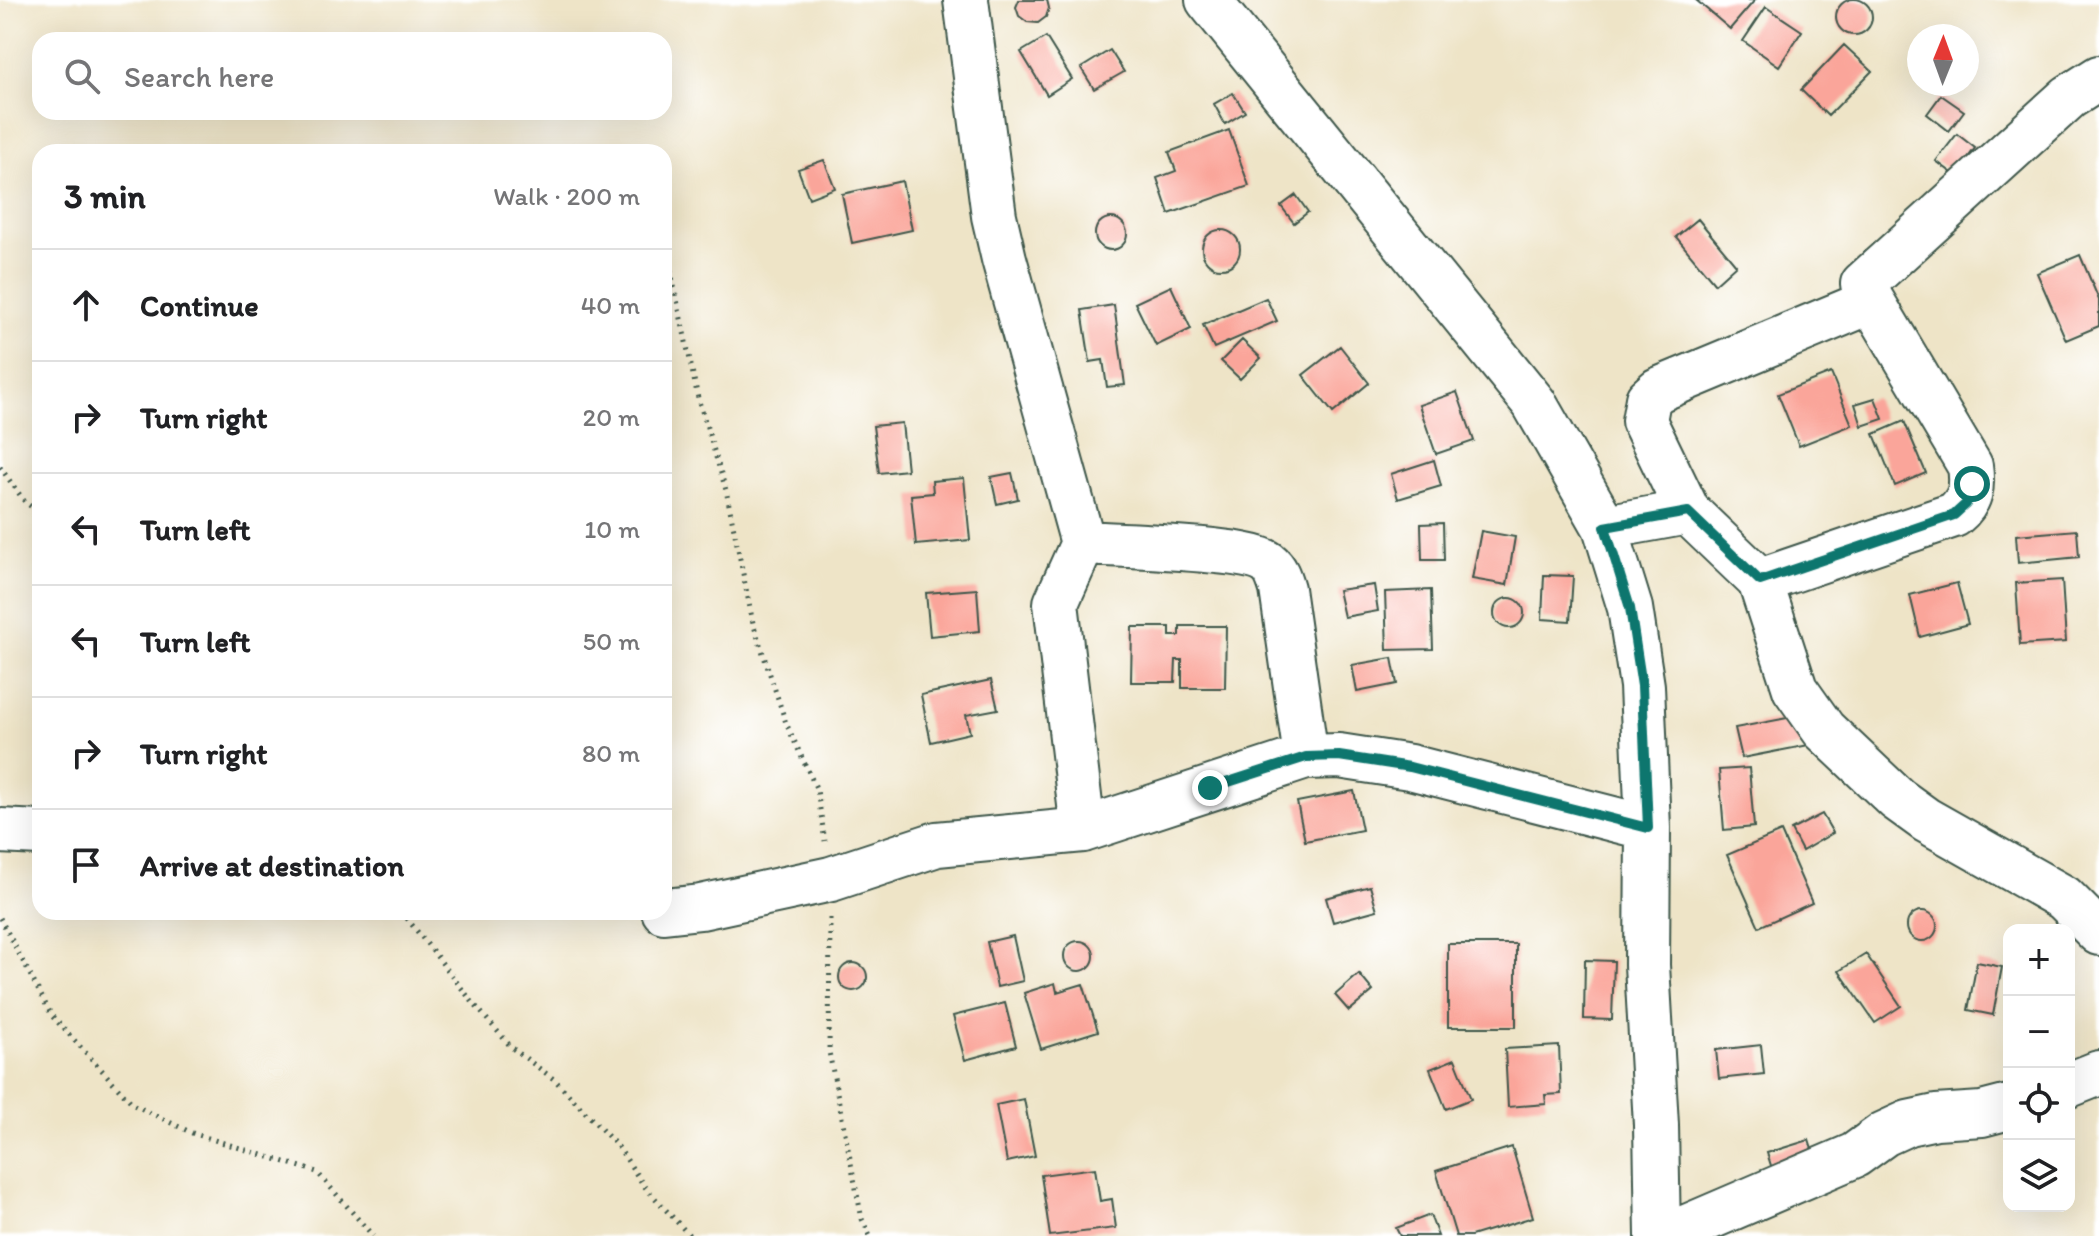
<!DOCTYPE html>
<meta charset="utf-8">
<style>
:root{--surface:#fff;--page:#f2f2f2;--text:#202124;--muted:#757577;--line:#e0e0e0}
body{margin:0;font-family:Itim,sans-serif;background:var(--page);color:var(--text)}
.controls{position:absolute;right:24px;bottom:24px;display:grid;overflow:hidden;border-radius:16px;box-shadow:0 8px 32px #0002}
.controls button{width:72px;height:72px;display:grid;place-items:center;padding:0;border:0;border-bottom:2px solid var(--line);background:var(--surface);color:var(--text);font:40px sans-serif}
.compass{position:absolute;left:1907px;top:24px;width:72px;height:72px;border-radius:50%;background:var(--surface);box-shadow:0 8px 32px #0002;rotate:1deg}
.stop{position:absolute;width:24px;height:24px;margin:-18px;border:6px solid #0f766e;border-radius:50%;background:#fff}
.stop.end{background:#0f766e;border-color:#fff;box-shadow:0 2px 8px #0008}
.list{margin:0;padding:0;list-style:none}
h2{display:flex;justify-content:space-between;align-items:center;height:104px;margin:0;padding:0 32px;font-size:34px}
h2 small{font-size:26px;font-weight:400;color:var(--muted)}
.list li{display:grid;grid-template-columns:52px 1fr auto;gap:24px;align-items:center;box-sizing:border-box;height:112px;padding:0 32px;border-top:2px solid var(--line)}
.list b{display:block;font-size:30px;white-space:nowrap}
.list em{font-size:26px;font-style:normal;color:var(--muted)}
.icon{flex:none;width:44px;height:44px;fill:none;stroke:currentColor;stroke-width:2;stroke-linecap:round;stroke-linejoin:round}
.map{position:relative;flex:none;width:2099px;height:1236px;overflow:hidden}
.search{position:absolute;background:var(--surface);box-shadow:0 8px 32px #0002;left:32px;top:32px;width:640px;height:88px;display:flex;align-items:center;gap:20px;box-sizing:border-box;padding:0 28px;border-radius:24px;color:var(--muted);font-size:30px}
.panel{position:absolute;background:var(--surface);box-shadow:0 8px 32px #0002;left:32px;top:144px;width:640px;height:776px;border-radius:24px}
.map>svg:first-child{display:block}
</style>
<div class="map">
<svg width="2099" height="1236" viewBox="0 0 2099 1236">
<rect width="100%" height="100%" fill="#fff"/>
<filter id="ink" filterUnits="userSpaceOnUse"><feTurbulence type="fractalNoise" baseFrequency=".0125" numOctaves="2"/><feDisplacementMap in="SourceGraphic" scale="16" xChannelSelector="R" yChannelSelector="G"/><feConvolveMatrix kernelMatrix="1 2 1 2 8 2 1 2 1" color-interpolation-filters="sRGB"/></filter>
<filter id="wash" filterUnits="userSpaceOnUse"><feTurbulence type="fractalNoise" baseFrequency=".006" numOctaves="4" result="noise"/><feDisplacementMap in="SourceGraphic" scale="32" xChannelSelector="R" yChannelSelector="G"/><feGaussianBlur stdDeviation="1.8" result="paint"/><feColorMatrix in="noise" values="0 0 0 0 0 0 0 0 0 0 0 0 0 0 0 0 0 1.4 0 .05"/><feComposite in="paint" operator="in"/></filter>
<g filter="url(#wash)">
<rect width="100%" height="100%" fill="#eee4c7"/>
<g id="blocks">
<path fill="#faa59a" d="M1836 17a18 18 0 1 1 36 0a18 18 0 1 1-36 0Z
M1019,0H1047L1049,8L1046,17L1038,23L1027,22L1019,16L1016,7Z
M1696,0H1755L1730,29Z
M1766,7L1802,31L1779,66L1743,41Z
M1046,37L1072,79L1047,95L1021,52Z
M1844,45L1872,71L1828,116L1801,90Z
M1110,50L1124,72L1094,89L1081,68Z
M1233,93L1245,112L1225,124L1214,104Z
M1941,95L1964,111L1949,131L1927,114Z
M1229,130L1249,186L1169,214L1157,178L1176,171L1169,152Z
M1957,134L1975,148L1955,175L1936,161Z
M824,160L835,188L809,198L798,169Z
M902,181L912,230L852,243L842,194Z
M1296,195L1308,212L1294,223L1281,206Z
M1095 234a16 16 0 1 1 32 0a16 16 0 1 1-32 0Z
M1698,219L1736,265L1715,284L1676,237Z
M1202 249a19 19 0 1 1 38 0a19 19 0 1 1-38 0Z
M2080,255L2099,300V326L2066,340L2037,273Z
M1171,286L1191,329L1156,346L1135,303Z
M1266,298L1277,321L1214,348L1203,325Z
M1114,305L1125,385L1107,387L1103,360L1090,362L1082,310Z
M1242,340L1261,358L1240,379L1221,361Z
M1340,346L1369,383L1333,413L1303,375Z
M1831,373L1852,425L1799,446L1778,394Z
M1457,392L1474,441L1436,454L1419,405Z
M1875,398L1883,419L1862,426L1855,404Z
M1904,421L1926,473L1895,486L1874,434Z
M902,423L907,470L879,473L873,426Z
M1434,460L1441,486L1398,499L1391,474Z
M1012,473L1018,499L997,504L991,477Z
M964,478L970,540L916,545L911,495L933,493L932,481Z
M1443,523L1444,560H1422L1421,524Z
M2077,530L2079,557L2018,563L2016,535Z
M1481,531L1515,537L1507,585L1472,579Z
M1544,575L1573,576L1570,621L1542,619Z
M2062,580L2066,642L2020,645L2016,583Z
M1957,583L1968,624L1920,637L1910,595Z
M1374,585L1378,611L1344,617L1338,590Z
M977,589L980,631L930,636L926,593Z
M1431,590L1433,649L1387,650L1385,592Z
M1494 613a15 15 0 1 1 30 0a15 15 0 1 1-30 0Z
M1180,626H1226L1225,688H1182V660H1176L1175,682H1131L1132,627H1170V636H1180Z
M1392,658L1397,684L1357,692L1352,665Z
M991,680L998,709L966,715L970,733L931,742L921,695Z
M1803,715L1809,745L1742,758L1735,728Z
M1749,768L1754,827L1724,830L1719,770Z
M1354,791L1362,830L1305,841L1297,802Z
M1822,814L1833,833L1802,851L1791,830Z
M1781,832L1812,903L1759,927L1727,855Z
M1370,886L1377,910L1333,922L1326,898Z
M1907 926a15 15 0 1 1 30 0a15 15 0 1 1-30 0Z
M1013,936L1023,981L997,987L987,942Z
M1064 956a15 15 0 1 1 30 0a15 15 0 1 1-30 0Z
M1448,944H1516V1027H1448Z
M1866,954L1901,1006L1875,1023L1839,971Z
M1585,960L1614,961L1612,1020L1584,1019Z
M1977,962L2002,967L1993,1015L1968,1010Z
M839 977a14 14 0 1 1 28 0a14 14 0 1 1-28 0Z
M1359,974L1373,991L1349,1011L1335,995Z
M1055,983L1057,992L1083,984L1098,1031L1041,1049L1024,993Z
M1005,1003L1016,1046L965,1060L953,1016Z
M1761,1045L1764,1074L1719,1079L1716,1050Z
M1559,1046L1561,1094L1545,1095L1546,1104L1508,1107L1505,1049Z
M1455,1059L1471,1099L1446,1109L1430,1069Z
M1024,1099L1035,1156L1007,1162L996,1105Z
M1809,1140L1816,1162L1774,1175L1767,1153Z
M1512,1147L1533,1217L1471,1236H1456L1436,1171Z
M1095,1168L1100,1201L1112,1199L1116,1228L1050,1236L1041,1175Z
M1430,1215L1438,1236H1400L1396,1228Z"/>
</g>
</g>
<g filter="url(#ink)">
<use href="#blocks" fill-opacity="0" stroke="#3e564a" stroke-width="2"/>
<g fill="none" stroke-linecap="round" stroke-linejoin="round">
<g stroke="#3e564a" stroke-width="48">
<path id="minor" d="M966,0L994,216L1004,259L1083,543L1056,603L1083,830
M1208,0L1534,403L1605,527L1630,608L1642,686L1648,828L1647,965L1656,1125L1658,1236
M1688,512L1644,421L1648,399L1658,390L1872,301L1863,284L2069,97L2099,78
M1605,527L1688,512L1760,581L1795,689L1824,730L1897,799L1926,820L2064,898L2099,933
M1083,543C1116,545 1248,548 1268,563C1276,569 1279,579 1282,589L1306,757
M1760,581L1954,515C1971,501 1973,487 1970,466L1872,301
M0,831L40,833
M664,911L701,907L831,879L937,844L1083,830L1306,757L1339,756L1410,767L1648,828
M2069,1085L2099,1073
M1666,1236L1855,1155L1884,1134L1908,1123L1936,1117L1982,1114L2009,1107"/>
</g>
<path stroke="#3e564a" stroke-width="5" stroke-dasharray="2 6" stroke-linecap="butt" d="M664,239L698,398L726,490L753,623L786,723L817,790L825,841
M0,467L25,502L40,513
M402,912L474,1004L512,1048L555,1080L619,1148L644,1186L690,1236
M0,918L52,1016L134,1105L192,1133L317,1172L373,1236
M830,918L829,1052L862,1219L870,1236"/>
<use href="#minor" stroke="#fff" stroke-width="44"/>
</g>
</g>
<g fill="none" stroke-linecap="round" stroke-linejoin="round" filter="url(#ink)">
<path stroke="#0f766e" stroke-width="10" d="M1210,788L1306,757L1339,756L1410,767L1648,828L1642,686L1630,608L1605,527L1688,512L1760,581L1954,515L1966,504L1972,484"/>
</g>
</svg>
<div class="controls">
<button>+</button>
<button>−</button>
<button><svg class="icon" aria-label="locate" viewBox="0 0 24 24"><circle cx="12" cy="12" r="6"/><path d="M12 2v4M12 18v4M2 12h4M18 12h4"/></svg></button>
<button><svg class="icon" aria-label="layers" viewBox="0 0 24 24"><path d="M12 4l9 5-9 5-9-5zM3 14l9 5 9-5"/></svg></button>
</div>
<svg class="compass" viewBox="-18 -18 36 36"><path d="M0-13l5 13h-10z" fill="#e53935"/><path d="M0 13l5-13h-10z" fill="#757577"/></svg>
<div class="stop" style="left:1972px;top:484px"></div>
<div class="stop end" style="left:1210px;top:788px"></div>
<div class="search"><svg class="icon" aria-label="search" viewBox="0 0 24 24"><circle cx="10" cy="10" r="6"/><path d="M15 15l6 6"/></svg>Search here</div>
<section class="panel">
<h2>3 min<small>Walk · 200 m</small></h2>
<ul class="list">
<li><svg class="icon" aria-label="ahead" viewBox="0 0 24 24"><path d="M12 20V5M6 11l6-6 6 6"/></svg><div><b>Continue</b></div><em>40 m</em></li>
<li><svg class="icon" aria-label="right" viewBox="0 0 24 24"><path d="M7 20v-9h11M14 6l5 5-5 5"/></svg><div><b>Turn right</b></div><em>20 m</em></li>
<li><svg class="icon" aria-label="left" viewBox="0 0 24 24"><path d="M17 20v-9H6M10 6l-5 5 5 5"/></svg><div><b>Turn left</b></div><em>10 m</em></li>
<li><svg class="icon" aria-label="left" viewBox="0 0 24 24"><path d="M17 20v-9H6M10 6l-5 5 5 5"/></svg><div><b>Turn left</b></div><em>50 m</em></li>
<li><svg class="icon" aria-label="right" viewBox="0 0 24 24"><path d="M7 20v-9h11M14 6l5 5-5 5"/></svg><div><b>Turn right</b></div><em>80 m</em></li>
<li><svg class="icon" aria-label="arrive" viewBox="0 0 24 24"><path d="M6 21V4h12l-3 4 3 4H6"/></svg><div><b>Arrive at destination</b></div></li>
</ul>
</section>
</div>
